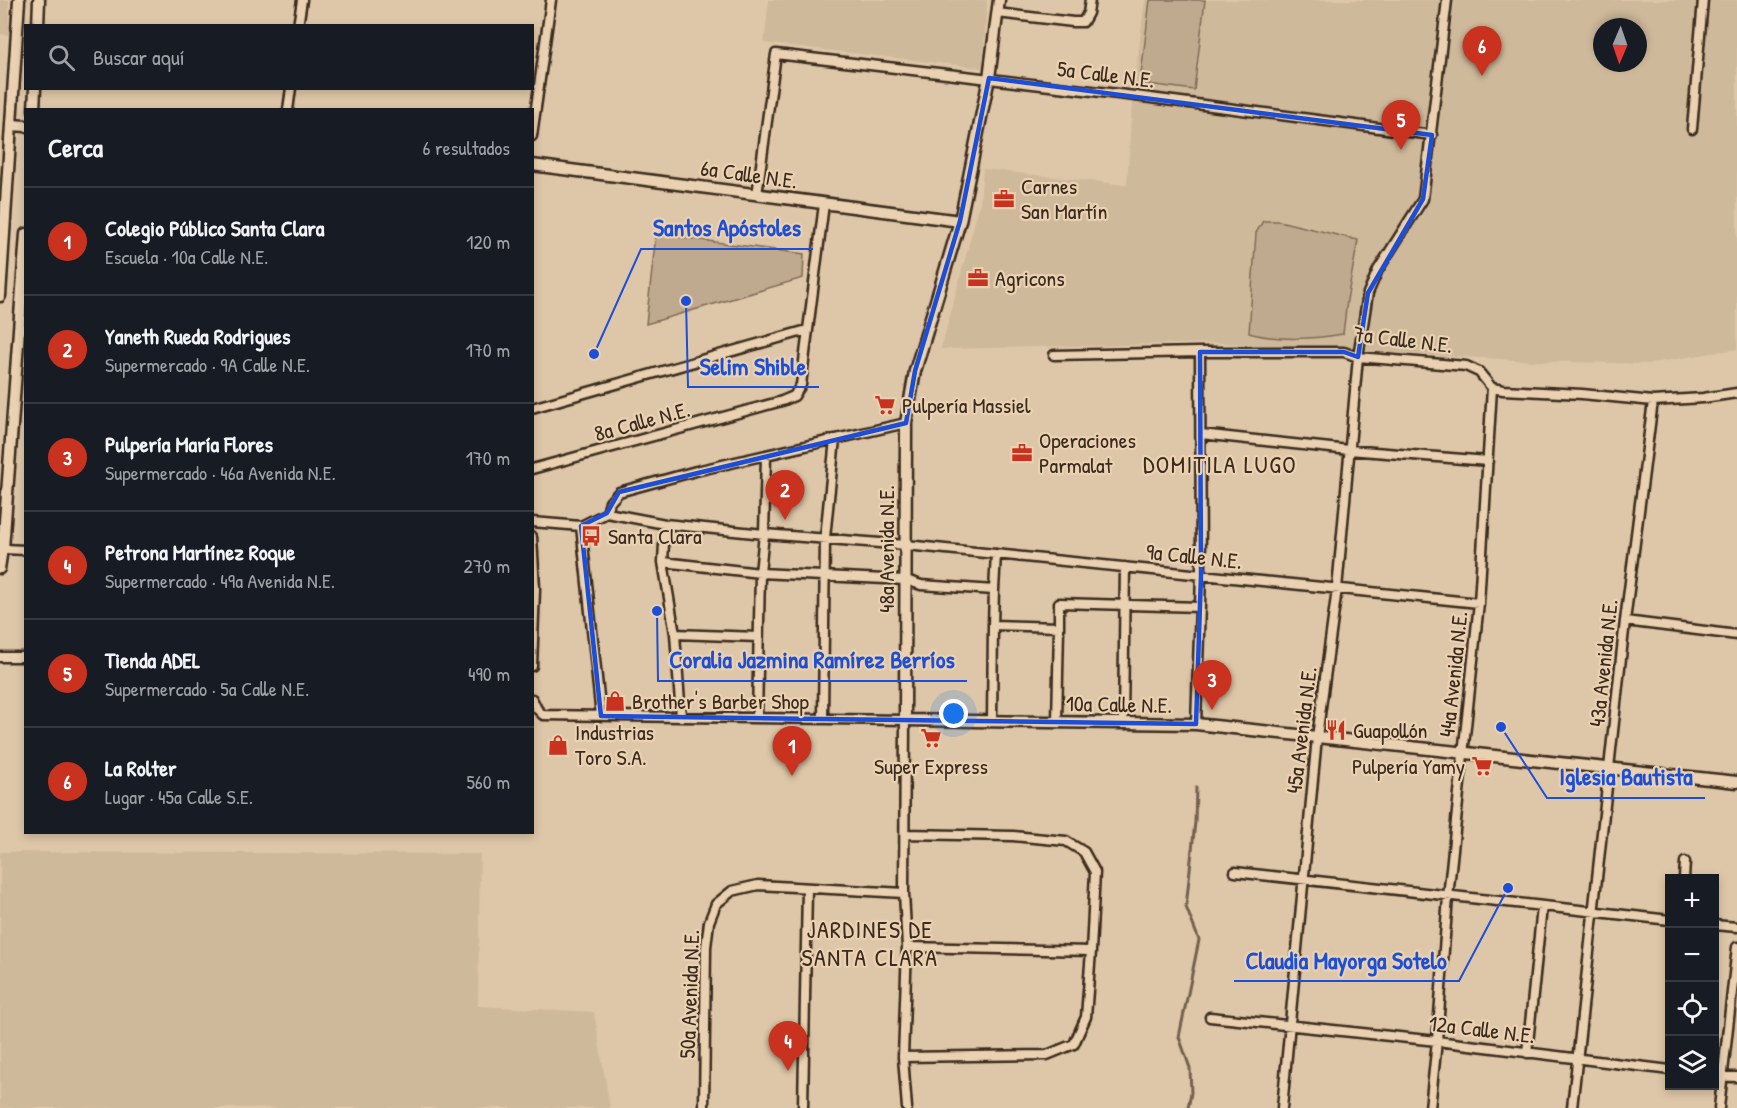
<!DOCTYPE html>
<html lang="es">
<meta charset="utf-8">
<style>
:root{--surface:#171b24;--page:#20242c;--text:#f1f3f6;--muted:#9ea1a6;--line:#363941;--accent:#c8321e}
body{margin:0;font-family:"Patrick Hand",sans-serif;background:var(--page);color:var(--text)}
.controls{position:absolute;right:18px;bottom:18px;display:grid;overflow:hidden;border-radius:0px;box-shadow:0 3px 9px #0003}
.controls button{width:54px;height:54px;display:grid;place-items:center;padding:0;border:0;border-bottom:2px solid var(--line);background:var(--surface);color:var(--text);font:30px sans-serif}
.compass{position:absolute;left:1593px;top:18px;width:54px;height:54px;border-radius:50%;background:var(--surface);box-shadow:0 3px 9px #0003;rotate:182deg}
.you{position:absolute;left:954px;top:714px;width:21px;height:21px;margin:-15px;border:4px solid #fff;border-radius:50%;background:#1a73e8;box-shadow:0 0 0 9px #1a73e833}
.badge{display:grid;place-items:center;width:39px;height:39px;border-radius:50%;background:var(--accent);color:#fff;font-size:20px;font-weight:700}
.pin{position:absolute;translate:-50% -50px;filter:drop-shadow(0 2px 3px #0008)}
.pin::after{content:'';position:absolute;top:32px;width:21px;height:18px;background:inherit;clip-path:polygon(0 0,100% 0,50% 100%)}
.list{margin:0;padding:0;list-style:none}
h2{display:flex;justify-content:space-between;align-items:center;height:78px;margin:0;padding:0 24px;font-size:26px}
h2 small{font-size:20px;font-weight:400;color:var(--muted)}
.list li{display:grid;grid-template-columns:39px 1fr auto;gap:18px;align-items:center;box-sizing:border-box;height:108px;padding:0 24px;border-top:2px solid var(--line)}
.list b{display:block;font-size:22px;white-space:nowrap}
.list p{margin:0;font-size:20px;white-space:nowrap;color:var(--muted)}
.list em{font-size:20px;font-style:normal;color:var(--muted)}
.icon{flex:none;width:33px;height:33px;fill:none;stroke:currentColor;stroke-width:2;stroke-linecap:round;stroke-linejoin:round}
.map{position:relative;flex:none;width:1737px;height:1108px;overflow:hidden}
.search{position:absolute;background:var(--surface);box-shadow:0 3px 9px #0003;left:24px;top:24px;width:510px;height:66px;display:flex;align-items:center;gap:15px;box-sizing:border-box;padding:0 21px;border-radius:0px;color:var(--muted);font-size:22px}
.panel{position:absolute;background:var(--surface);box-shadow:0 3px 9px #0003;left:24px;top:108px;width:510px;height:726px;border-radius:0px}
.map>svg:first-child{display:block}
</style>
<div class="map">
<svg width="1737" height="1108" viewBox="0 0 1737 1108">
<rect width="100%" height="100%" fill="#dec7a8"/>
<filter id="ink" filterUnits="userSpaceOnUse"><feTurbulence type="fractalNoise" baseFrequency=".0167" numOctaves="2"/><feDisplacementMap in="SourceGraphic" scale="12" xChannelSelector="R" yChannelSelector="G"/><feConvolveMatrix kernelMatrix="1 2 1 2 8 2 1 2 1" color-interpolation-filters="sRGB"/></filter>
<g filter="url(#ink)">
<path fill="#cfb99b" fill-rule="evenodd" d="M0,0H9V35L0,34Z
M769,0H987L983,68L764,43Z
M1145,0H1737V349L1646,364L1535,361L1221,343L941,349L980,203L983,169L1127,185L1132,103ZM1602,27H1638V63H1602Z
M0,852L480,854L478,1006L594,1012L610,1108H0Z"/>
<path fill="#c0aa8f" stroke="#7e6a56" stroke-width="1.5" d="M1150,0H1205L1194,90L1140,83Z
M1263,221H1279L1358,240L1347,300L1343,334C1315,339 1277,341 1249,333L1256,233Z
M656,234L804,254L803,278L646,324Z"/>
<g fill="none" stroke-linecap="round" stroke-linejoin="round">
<path stroke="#73604e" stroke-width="3" d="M1188,1108L1191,1093L1190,1068L1179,1037L1199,940L1186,907L1195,822L1196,788"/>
<g stroke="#3b2a1e" stroke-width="13">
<path id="minor" d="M997,13L1073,22H1083L1088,13L1090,0
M298,26L302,0
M288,110L291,88
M1692,129L1703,0
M532,136L551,0
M757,195L776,54L1135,96L1432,135
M1054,355L1200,352H1344L1358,357L1466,366L1479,372L1492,388L1503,390L1582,394L1653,401L1703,398L1737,393
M532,408L807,330
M1201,434L1349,450L1488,461
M532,469L782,401L794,396L801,385L824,204
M607,513L610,502L619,492L696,471L906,423
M532,522L581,526L607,513L665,524L764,534L906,545L1479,603
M665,524L663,562L675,634L681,717
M581,526L601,716
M532,537L535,589L532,666
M663,562L760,573L906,580L921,585L994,590L993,625L1059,627V603L1200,607
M0,569L3,549L26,550
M994,590L996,554
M1625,621L1737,635
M675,634L758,637
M0,657H26
M532,699L537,709L543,715L905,720L904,893L907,947L903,1057L907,1108
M757,718L760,573L764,534L766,456
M823,719L825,538L835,439
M992,721L993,625
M1057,722L1059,627
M1123,723L1125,567
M1196,724L1201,575L1200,352
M1235,872L1670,920
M1684,878L1685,862
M1714,925L1737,927
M907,947L1091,951
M1210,1017L1437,1041L1670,1070
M1527,1053L1542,907
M903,1057L1047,1055L1074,1044L1086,1017L1091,951L1095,872L1084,852L1066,841L1013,836L905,834
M1714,1076L1737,1077
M704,1108L706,947L709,922L716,904L732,891L758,885L904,893
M803,1108L807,888
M1282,1108L1317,737L1337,589L1358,357L1368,293L1378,270L1423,199L1447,0
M1430,1108L1437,1041L1448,897L1479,603L1492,388
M1572,1108L1625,621L1653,401
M1719,1108L1737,947"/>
</g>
<g stroke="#3b2a1e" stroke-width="15">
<path id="tertiary" d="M999,0L989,78L960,221L915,371L906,423L905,720L1196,724L1737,782
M38,26L39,0
M34,110L35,88
M11,125L26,126
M532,165L960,221
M0,296L19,0
M0,550L3,549L26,234"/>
</g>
<use href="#minor" stroke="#e9d1b1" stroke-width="8"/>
<use href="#tertiary" stroke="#e9d1b1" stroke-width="10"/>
</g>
</g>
<path fill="none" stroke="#1d4ed8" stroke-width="4.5" stroke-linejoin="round" d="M989,78L1432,135L1423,199L1368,293L1358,357L1344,352H1200L1201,575L1196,724L601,716L581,526L607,513L619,492L906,423L915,371L960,221Z"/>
<defs>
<g id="office-bare" transform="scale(1.62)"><path d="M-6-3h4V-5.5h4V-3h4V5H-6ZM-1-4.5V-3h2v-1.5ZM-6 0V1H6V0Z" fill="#c8321e" stroke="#e9d1b1" stroke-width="2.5" paint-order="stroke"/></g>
<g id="supermarket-bare" transform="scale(1.62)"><path d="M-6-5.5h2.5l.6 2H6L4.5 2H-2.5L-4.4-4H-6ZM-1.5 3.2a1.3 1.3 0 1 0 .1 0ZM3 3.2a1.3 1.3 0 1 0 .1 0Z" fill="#c8321e" stroke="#e9d1b1" stroke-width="2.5" paint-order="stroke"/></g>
<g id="bus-bare" transform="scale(1.62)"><path d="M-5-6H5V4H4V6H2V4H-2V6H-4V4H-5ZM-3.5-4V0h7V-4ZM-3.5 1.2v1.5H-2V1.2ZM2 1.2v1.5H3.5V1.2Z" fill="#c8321e" stroke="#e9d1b1" stroke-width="2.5" paint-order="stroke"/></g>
<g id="shop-bare" transform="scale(1.62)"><path d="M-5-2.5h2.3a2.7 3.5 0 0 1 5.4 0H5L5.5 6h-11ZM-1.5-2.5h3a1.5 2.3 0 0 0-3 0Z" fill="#c8321e" stroke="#e9d1b1" stroke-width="2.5" paint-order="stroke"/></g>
<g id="restaurant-bare" transform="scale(1.62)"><path d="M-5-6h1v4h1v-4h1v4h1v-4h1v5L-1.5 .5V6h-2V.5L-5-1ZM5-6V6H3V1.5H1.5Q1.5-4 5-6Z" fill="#c8321e" stroke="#e9d1b1" stroke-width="2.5" paint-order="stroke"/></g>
</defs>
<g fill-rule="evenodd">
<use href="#office-bare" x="1004" y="199"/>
<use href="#office-bare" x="978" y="278"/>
<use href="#supermarket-bare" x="885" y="405"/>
<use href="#office-bare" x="1022" y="453"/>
<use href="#bus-bare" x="591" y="536"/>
<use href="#shop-bare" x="615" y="701"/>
<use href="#restaurant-bare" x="1336" y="730"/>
<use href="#supermarket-bare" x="931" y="738"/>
<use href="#shop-bare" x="558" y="745"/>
<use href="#supermarket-bare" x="1482" y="766"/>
</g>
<g text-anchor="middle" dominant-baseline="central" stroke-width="4.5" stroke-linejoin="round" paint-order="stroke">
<g font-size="22" fill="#3b2a1e" stroke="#e9d1b1">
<text transform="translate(1106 74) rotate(7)">5a Calle N.E.</text>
<text transform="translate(749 174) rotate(8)">6a Calle N.E.</text>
<text transform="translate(1403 339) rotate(7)">7a Calle N.E.</text>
<text transform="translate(642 421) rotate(-15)">8a Calle N.E.</text>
<text transform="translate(886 549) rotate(-90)">48a Avenida N.E.</text>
<text transform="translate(1194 556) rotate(6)">9a Calle N.E.</text>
<text transform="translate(1603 663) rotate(-84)">43a Avenida N.E.</text>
<text transform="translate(1453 674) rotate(-84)">44a Avenida N.E.</text>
<text transform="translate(1119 704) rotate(1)">10a Calle N.E.</text>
<text transform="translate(1301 730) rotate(-83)">45a Avenida N.E.</text>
<text transform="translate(689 994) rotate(-88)">50a Avenida N.E.</text>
<text transform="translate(1482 1029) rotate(7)">12a Calle N.E.</text>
</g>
<g font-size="22" fill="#3b2a1e" stroke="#e9d1b1" text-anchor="start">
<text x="1021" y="186">Carnes<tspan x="1021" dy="25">San Martín</tspan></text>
<text x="995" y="278">Agricons</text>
<text x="902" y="405">Pulpería Massiel</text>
<text x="1039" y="440">Operaciones<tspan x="1039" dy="25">Parmalat</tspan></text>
<text x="608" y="536">Santa Clara</text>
<text x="632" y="701">Brother's Barber Shop</text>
<text x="1353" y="730">Guapollón</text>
<text x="575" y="732">Industrias<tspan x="575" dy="25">Toro S.A.</tspan></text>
<text x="931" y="766" text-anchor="middle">Super Express</text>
<text x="1465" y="766" text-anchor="end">Pulpería Yamy</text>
</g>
<g font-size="24" letter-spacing="1.5" fill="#3b2a1e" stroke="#e9d1b1">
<text x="1220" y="464">DOMITILA LUGO</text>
<text x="870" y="929">JARDINES DE<tspan x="870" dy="28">SANTA CLARA</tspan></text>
</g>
</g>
<path fill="none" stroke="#1d4ed8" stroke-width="2" d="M594 354L641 249H813M686 301L688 387H819M657 611L658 681H967M1501 727L1547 798H1705M1508 888L1459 981H1234"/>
<g fill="#1d4ed8" stroke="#e9d1b1" stroke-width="2">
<circle cx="594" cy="354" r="6"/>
<circle cx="686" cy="301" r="6"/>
<circle cx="657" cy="611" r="6"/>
<circle cx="1501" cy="727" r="6"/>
<circle cx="1508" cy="888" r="6"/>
</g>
<g font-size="24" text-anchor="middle" font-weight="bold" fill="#1d4ed8" stroke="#e9d1b1" stroke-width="4.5" stroke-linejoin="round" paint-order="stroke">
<text x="727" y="236">Santos Apóstoles</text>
<text x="753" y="375">Selim Shible</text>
<text x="812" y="668">Coralia Jazmina Ramírez Berríos</text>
<text x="1626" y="785">Iglesia Bautista</text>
<text x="1346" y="969">Claudia Mayorga Sotelo</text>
</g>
</svg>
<div class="controls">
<button>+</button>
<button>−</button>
<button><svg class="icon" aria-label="locate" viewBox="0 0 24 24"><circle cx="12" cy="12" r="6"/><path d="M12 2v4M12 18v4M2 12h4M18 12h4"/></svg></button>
<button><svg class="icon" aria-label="layers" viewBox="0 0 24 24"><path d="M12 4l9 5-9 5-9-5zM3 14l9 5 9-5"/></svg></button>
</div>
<svg class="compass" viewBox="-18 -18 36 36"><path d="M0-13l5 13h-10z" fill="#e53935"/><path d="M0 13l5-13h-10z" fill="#9ea1a6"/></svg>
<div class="you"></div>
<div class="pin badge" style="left:792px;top:776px">1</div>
<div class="pin badge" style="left:785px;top:520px">2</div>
<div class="pin badge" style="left:1212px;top:710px">3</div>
<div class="pin badge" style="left:788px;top:1071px">4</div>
<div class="pin badge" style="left:1401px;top:150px">5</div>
<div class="pin badge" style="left:1482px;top:76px">6</div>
<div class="search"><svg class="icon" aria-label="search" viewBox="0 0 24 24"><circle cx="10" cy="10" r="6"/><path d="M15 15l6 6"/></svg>Buscar aquí</div>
<section class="panel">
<h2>Cerca<small>6 resultados</small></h2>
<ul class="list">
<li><span class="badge">1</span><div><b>Colegio Público Santa Clara</b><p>Escuela · 10a Calle N.E.</p></div><em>120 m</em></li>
<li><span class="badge">2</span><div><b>Yaneth Rueda Rodrigues</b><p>Supermercado · 9A Calle N.E.</p></div><em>170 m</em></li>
<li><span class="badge">3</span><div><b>Pulpería María Flores</b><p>Supermercado · 46a Avenida N.E.</p></div><em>170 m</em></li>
<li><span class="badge">4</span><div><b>Petrona Martínez Roque</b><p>Supermercado · 49a Avenida N.E.</p></div><em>270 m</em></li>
<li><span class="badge">5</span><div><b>Tienda ADEL</b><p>Supermercado · 5a Calle N.E.</p></div><em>490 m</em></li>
<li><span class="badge">6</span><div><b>La Rolter</b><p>Lugar · 45a Calle S.E.</p></div><em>560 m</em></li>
</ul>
</section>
</div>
